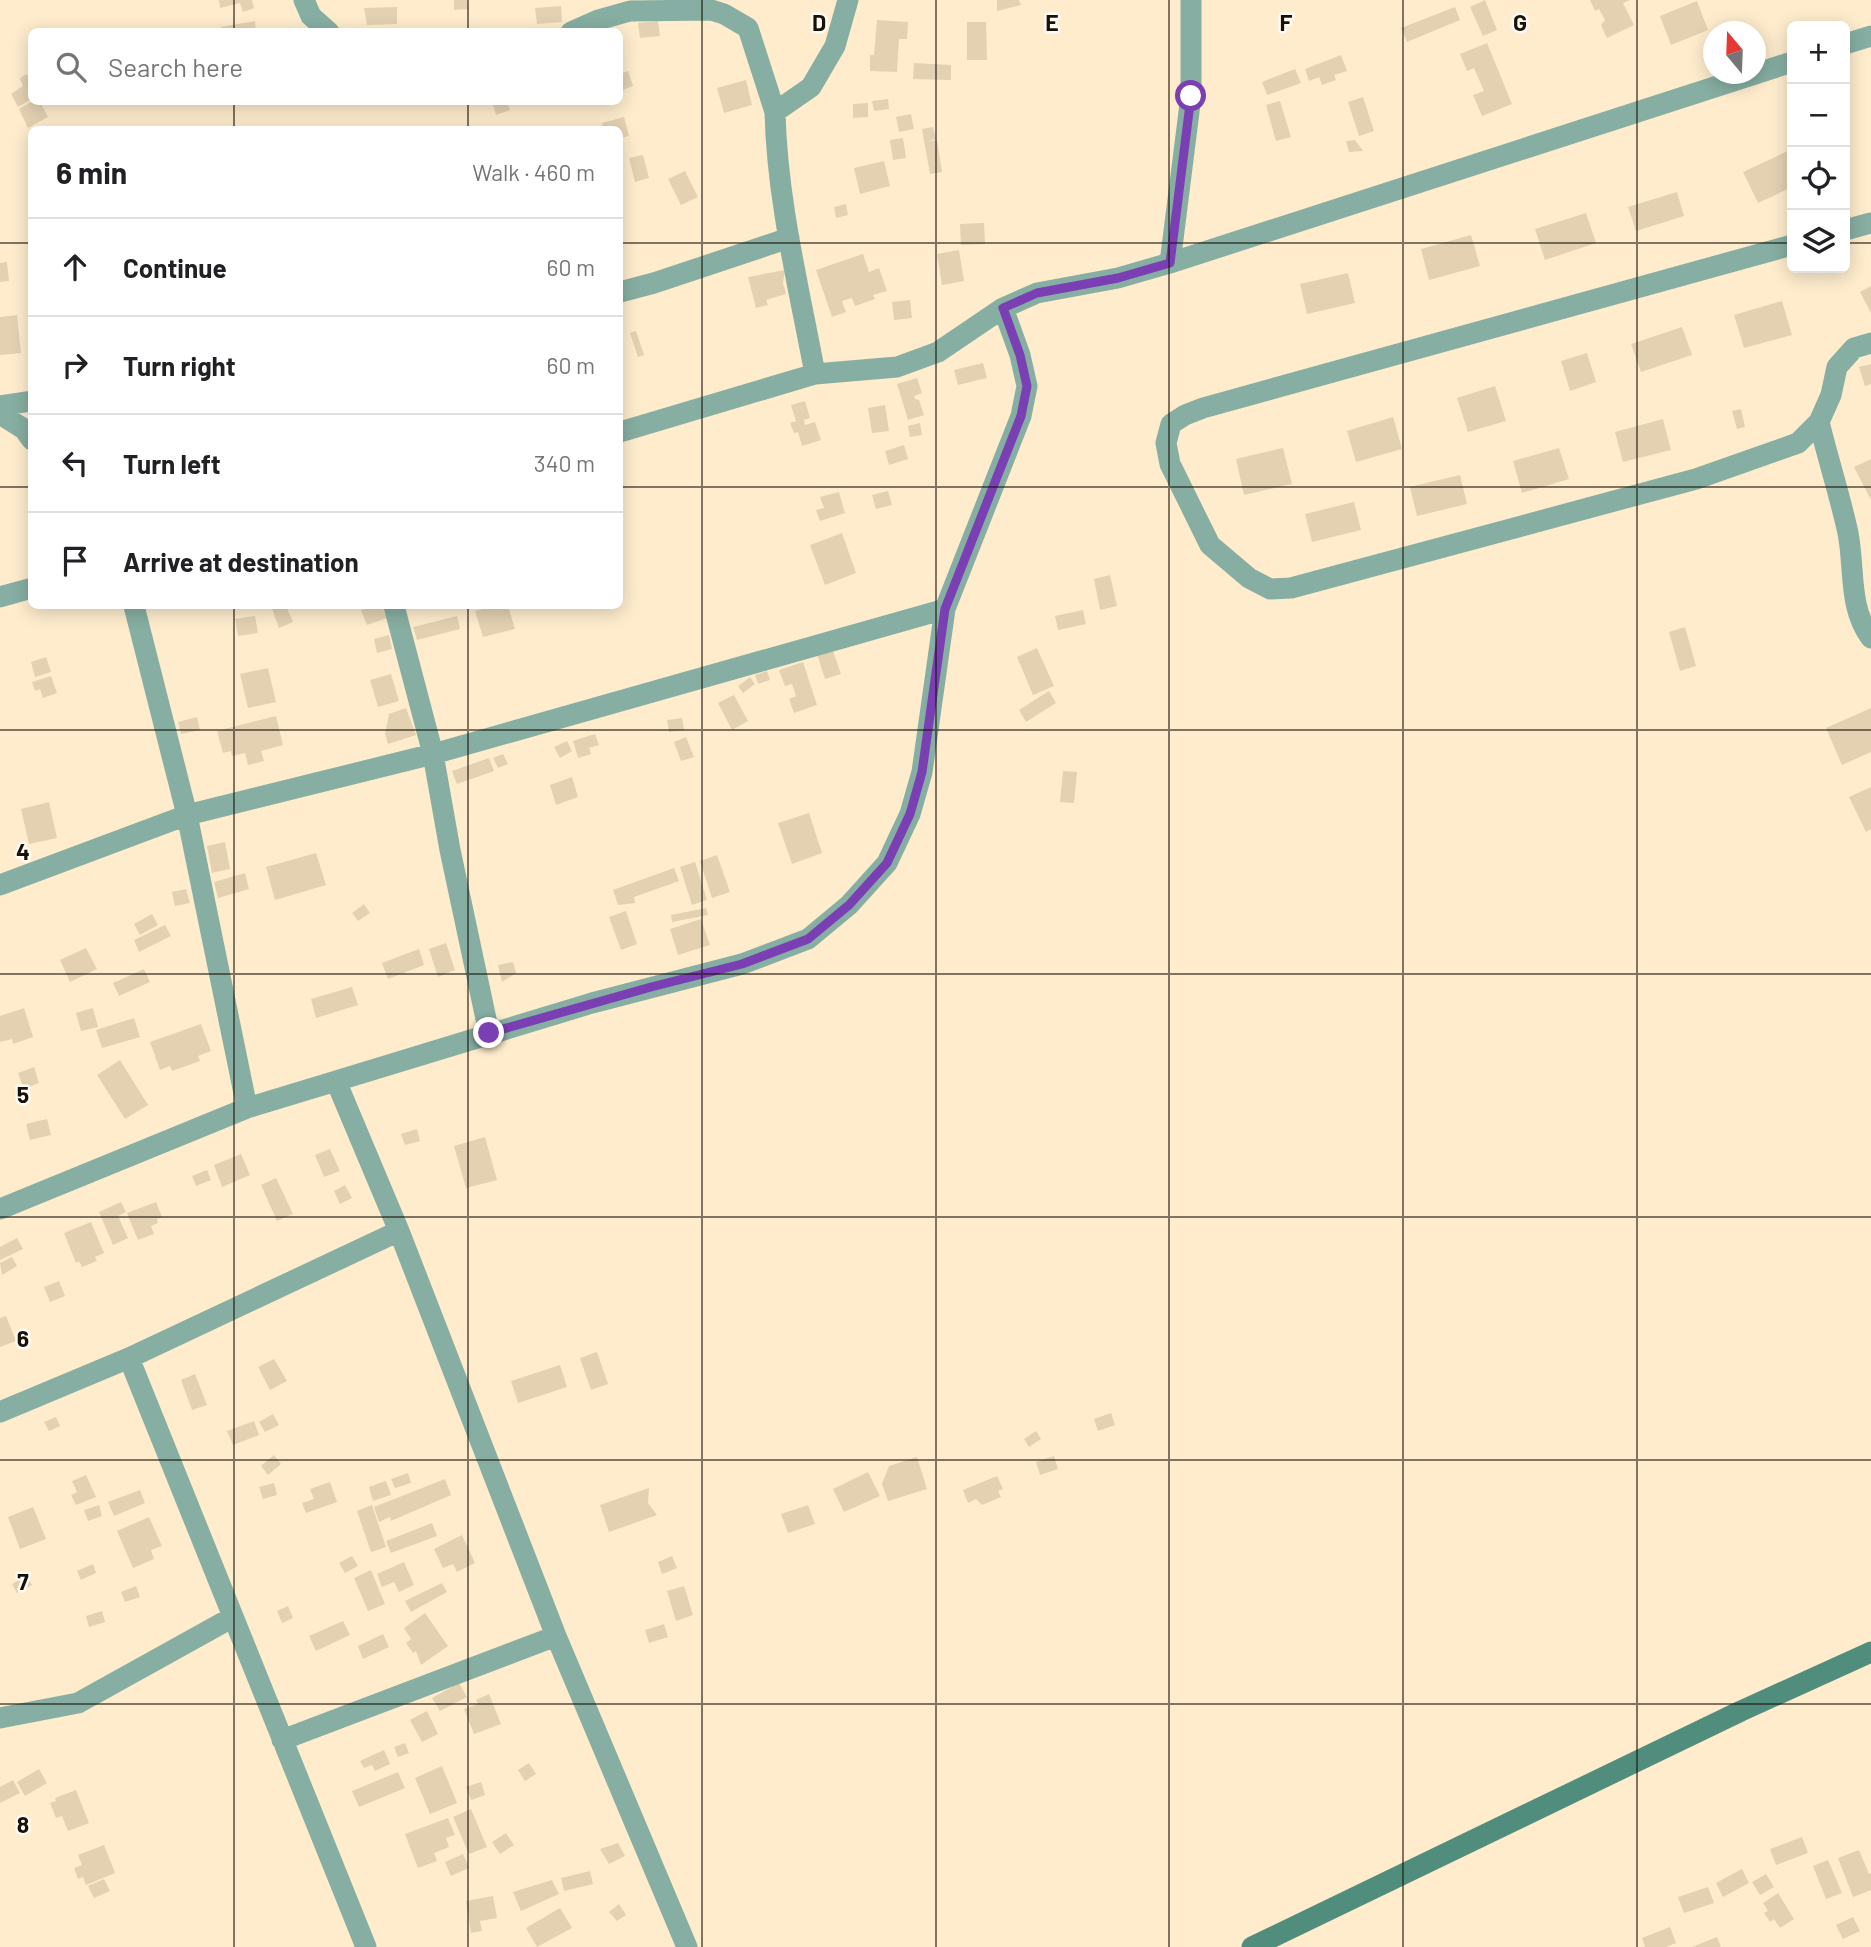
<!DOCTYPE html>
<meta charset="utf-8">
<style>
:root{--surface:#fff;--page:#f6f6f6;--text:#202124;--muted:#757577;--line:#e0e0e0}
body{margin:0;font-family:Barlow,sans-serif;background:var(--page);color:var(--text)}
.controls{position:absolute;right:21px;top:21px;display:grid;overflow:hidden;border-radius:10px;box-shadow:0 4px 18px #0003}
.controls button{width:63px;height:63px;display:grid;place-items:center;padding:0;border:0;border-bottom:2px solid var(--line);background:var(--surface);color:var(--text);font:35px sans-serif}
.compass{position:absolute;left:1703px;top:21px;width:63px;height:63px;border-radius:50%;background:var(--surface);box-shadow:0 4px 18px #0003;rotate:341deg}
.stop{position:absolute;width:21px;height:21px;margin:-16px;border:5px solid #7b3fb4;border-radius:50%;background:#fff}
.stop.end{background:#7b3fb4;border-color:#fff;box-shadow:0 2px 7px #0008}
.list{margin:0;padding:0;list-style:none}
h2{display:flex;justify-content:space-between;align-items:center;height:91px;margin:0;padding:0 28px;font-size:30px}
h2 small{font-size:23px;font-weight:400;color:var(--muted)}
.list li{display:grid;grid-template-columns:46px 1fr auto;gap:21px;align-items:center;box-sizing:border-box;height:98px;padding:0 28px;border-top:2px solid var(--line)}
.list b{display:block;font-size:26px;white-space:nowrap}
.list em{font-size:23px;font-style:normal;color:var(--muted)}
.icon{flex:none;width:38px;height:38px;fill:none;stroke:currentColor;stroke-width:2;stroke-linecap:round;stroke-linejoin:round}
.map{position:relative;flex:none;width:1871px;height:1947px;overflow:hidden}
.search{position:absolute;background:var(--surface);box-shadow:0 4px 18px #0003;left:28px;top:28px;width:595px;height:77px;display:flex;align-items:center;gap:18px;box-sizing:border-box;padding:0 24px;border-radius:10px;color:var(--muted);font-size:26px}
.panel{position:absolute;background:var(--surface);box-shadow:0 4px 18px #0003;left:28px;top:126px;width:595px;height:483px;border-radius:10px}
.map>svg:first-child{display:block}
</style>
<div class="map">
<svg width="1871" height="1947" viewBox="0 0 1871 1947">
<rect width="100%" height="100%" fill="#feeccd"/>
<path fill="#e3d1b2" d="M219,0H252L254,8L243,12L240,3L220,8Z
M454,0H467L468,9L454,10Z
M997,0H1019L1021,5L997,11Z
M1485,0L1497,30L1483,36L1470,7Z
M1590,0H1630L1623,3L1634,25L1607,38L1601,25L1605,20L1599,9L1595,11Z
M1697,1L1708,30L1671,45L1660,16Z
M561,6L562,22L537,24L535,8Z
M397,7V24L367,25L364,8Z
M1455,7L1460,20L1407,42L1401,28Z
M877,20L908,22L907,39H899L897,72L870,71V55H874Z
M255,21L256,32H222L221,27Z
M658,21L660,36L640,38L638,23Z
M967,22H986L987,60H967Z
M1487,43L1512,104L1482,116L1473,95L1484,91L1474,68L1467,71L1460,54Z
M1341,55L1347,71L1334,75L1336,80L1322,85L1319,77L1309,81L1305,69Z
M914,63L951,65V80L913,79Z
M1295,69L1301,83L1267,95L1262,82Z
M628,71L633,86L620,91V74Z
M27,74L32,82V99L18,107L11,94L23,86L20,78Z
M746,80L752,105L724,113L717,88Z
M1363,97L1374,131L1359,136L1348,102Z
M888,99L889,109L874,111L872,101Z
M1280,101L1291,137L1276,141L1266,105Z
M31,102H40L48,117L28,128L19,109Z
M501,102H507L510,110L496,115L493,104Z
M868,103V117L853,118V104Z
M911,114L914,129L899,132L896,117Z
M624,117L629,136L620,138V130H604L602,123Z
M933,127L936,139L926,142L937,140L942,172L930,174L922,129Z
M903,138L906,158L893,160L890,140Z
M1355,140L1363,151L1349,152L1346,141Z
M1792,149V187L1758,203L1743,172Z
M643,155L649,178L635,182L629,158Z
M884,161L890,186L860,194L854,168Z
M685,171L698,197L681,205L668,179Z
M1677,192L1684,216L1636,231L1628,207Z
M846,204L848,215L836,218L834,207Z
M1586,213L1596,243L1545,260L1535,229Z
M984,223L985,244L961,245L960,224Z
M1471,235L1480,266L1429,280L1421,249Z
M959,250L964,281L942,285L937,254Z
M863,254L869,272L879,268L887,291L873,295L875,299L855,306L852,298L842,301L846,312L832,317L816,270Z
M7,262L9,281L0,282V263Z
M785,270L783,283L786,294L766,300L768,305L756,308L748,277Z
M1348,273L1355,303L1307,314L1300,284Z
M1871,286V313L1860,292Z
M910,300L912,318L894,320L892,302Z
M1782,301L1792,335L1744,348L1734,315Z
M17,315L21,353L0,355V317Z
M1682,327L1692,355L1641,372L1631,344Z
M636,331L644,355L638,357L630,333Z
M1587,353L1596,382L1570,391L1561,361Z
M983,363L987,378L958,385L954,370Z
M1871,364V384L1865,386L1859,367Z
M917,378L922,393L914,396L915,399L919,400L924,415L908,420L897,384Z
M1495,386L1506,421L1468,432L1457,398Z
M805,401L810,418L804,420L805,425L815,422L821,440L802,446L798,432L794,433L790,423L796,421L791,405Z
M885,405L889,431L872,433L868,408Z
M1741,409L1745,427L1737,429L1732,411Z
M1393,417L1402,449L1356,462L1347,431Z
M1663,419L1671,450L1623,462L1615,432Z
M920,423L922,435L910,437L908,426Z
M904,445L908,459L889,465L885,451Z
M1283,448L1292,484L1244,495L1236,459Z
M1559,448L1569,479L1522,493L1513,461Z
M1871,459V500L1854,467Z
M1460,475L1467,504L1417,516L1410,487Z
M888,491L892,505L876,509L872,495Z
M839,492L845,513L820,521L816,510L824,508L820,497Z
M1354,502L1361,530L1312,542L1305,514Z
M842,533L856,573L825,585L810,545Z
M1110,575L1117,606L1100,610L1094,579Z
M271,606H286L293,622L279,628Z
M374,606H382L387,618L367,625L361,610Z
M496,606H508L515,629L483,637L475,611Z
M1083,610L1086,624L1058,630L1055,616Z
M255,616L258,633L238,636L235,619Z
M457,616L460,629L417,640L413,627Z
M1685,627L1696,666L1680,671L1669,632Z
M389,635L392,649L377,653L374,639Z
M832,648L841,674L825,679L817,654Z
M1037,648L1054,686L1033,695L1017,657Z
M46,657L51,672L35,677L31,662Z
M803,662L817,705L794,713L789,699L796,696L792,684L785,686L779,670Z
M268,668L276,702L248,708L240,674Z
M767,671L770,680L758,684L755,675Z
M391,674L399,701L378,707L370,680Z
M51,676L57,693L43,698L40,689L35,691L32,682Z
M750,677L755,684L743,693L738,686Z
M1049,691L1056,703L1026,722L1019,710Z
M734,695L748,721L732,730L718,703Z
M406,708L416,735L388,744L385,734L389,714Z
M1871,708V752L1842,765L1826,728Z
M276,716L283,745L261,751L264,761L248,765L245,753L232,756L231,751L223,753L217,731Z
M197,717L200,730L181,734L178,722Z
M682,718L684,730L669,732L667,720Z
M595,734L599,745L589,748L591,754L578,758L573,741Z
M686,737L694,757L681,761L674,742Z
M567,741L572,751L560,758L554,747Z
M503,754L508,764L498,768L493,758Z
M489,758L494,771L457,784L452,771Z
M1063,771L1077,772L1074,803L1060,802Z
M572,777L578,797L556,805L550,785Z
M1871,787V829L1866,832L1849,797Z
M49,802L57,838L29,844L21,809Z
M809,813L822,853L792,864L778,823Z
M225,842L230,869L212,873L207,846Z
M316,853L326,885L275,900L266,867Z
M717,855L730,892L712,898L700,861Z
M695,862L707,900L692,905L680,867Z
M674,868L679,881L634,897L635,903L618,905L613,890Z
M245,873L249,889L218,898L214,882Z
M186,889L190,903L175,906L172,892Z
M364,904L370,913L358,921L352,913Z
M706,908L708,915L672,922L671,915Z
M626,911L637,944L621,950L609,917Z
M152,914L158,925L140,935L134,924Z
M701,919L710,945L678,955L670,929Z
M165,925L171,936L139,952L134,940Z
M446,943L455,970L438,977L429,949Z
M86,948L97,969L70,982L60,960Z
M419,949L424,965L388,979L382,963Z
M513,962L516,973L502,982L498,965Z
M144,969L150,982L119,996L113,983Z
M352,987L358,1005L316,1018L311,999Z
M24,1008L33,1037L13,1044L12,1039L0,1042V1016Z
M93,1008L98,1027L81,1031L76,1013Z
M134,1018L140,1037L102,1048L96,1030Z
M201,1024L211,1051L198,1056L200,1061L172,1071L170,1066L160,1070L150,1042Z
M120,1060L148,1105L125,1119L97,1075Z
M34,1067L39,1083L24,1089L18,1073Z
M47,1119L51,1135L30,1140L26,1124Z
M417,1129L420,1141L405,1145L401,1134Z
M485,1137L497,1180L466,1188L454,1146Z
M330,1149L340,1171L324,1177L315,1155Z
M241,1154L250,1175L222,1187L214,1165Z
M207,1170L211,1180L196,1186L192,1176Z
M276,1178L293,1214L277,1221L261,1185Z
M345,1185L352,1198L340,1204L334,1191Z
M121,1202L126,1212L118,1216L128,1238L113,1245L99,1212Z
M156,1202L162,1217L157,1219L158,1223L151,1226L154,1234L138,1240L127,1213Z
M91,1222L104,1253L95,1257L97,1261L82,1267L79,1261L76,1263L64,1233Z
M17,1238L23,1249L0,1260V1247Z
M12,1257L17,1266L2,1275L0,1263Z
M59,1281L65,1296L50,1302L44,1287Z
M6,1316L16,1341L0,1347V1318Z
M597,1352L608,1384L591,1390L580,1358Z
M274,1359L287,1381L270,1390L258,1367Z
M560,1365L567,1387L518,1403L511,1381Z
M195,1374L207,1405L192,1410L181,1380Z
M1111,1413L1115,1425L1098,1431L1094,1419Z
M273,1414L279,1425L265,1432L259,1422Z
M56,1417L60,1426L49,1431L44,1422Z
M254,1421L259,1435L233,1445L227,1431Z
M1036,1431L1041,1439L1029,1447L1024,1439Z
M274,1455L281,1464L268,1475L261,1466Z
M1054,1456L1058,1469L1040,1475L1036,1462Z
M917,1457L927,1489L888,1501L882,1484L889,1466Z
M868,1472L880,1496L844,1512L833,1489Z
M408,1473L411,1483L395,1488L391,1479Z
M86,1475L96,1497L76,1505L71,1495L77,1492L72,1481Z
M997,1476L1003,1489L998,1491L1001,1497L982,1505L976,1499L968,1503L963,1490Z
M445,1479L451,1495L391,1521L390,1517L379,1522L374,1507Z
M386,1481L391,1495L373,1501L369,1487Z
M330,1482L337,1502L306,1513L302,1503L314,1499L310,1489Z
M274,1483L277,1495L263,1499L259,1487Z
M649,1488L648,1503L657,1515L609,1532L600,1505Z
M140,1490L145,1503L114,1516L108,1502Z
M99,1505L102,1516L88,1521L84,1510Z
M372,1505L386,1547L371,1552L357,1511Z
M808,1505L815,1524L788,1533L781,1514Z
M33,1507L46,1539L20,1549L8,1517Z
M149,1517L162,1546L151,1550L154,1559L133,1568L117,1531Z
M432,1523L437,1536L391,1553L386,1541Z
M462,1535L475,1563L457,1572L453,1564L443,1568L434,1549Z
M352,1556L358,1566L345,1573L339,1563Z
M672,1556L677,1568L662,1574L658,1562Z
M404,1562L414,1585L399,1592L394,1582L382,1587L377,1574Z
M93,1564L96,1573L81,1580L77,1571Z
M371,1570L385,1604L368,1611L354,1578Z
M26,1576L32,1585L17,1593L12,1584Z
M442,1583L447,1592L411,1612L405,1601Z
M136,1586L140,1597L125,1602L121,1592Z
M684,1586L693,1615L676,1621L667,1591Z
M288,1606L293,1618L282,1623L277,1611Z
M102,1611L105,1622L89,1627L86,1616Z
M425,1613L448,1646L421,1665L416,1651L413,1653L406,1643L411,1639L404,1628Z
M343,1621L350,1635L316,1651L309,1636Z
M664,1624L668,1637L649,1643L645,1630Z
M383,1634L389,1647L363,1659L358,1646Z
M459,1683L467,1697L440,1711L432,1698Z
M489,1694L501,1724L474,1734L464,1709L478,1704L476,1700Z
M427,1711L438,1734L422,1742L410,1720Z
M405,1743L409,1753L398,1757L394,1747Z
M384,1750L390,1764L375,1771L372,1765L364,1768L360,1761Z
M529,1763L536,1774L525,1781L518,1770Z
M442,1766L457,1803L430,1814L415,1778Z
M39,1769L47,1783L25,1796L17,1782Z
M398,1772L405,1788L359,1807L352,1791Z
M13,1780L20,1793L0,1803V1787Z
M481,1782L485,1795L471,1800L466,1787Z
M76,1790L89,1823L68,1831L62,1816L56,1818L50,1803L56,1801L55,1798Z
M471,1809L487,1847L469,1854L453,1817Z
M448,1818L455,1835L446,1838L449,1847L434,1853L437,1861L418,1868L405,1834Z
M506,1833L514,1845L500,1854L492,1842Z
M1802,1837L1808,1853L1776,1865L1770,1849Z
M618,1843L625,1856L609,1864L600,1849Z
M104,1845L115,1873L86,1885L83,1877L78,1879L74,1868L82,1865L78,1855Z
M1859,1850L1869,1874L1871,1873V1890L1853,1897L1838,1858Z
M463,1854L469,1868L451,1876L445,1862Z
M1828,1860L1842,1893L1826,1899L1813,1866Z
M1742,1869L1749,1883L1723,1897L1716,1883Z
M590,1871L593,1884L564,1891L561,1878Z
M1766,1874L1774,1887L1760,1895L1752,1882Z
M104,1879L110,1891L94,1898L88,1886Z
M552,1880L559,1894L521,1911L513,1892Z
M1708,1887L1714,1903L1684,1913L1678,1897Z
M1778,1893L1794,1919L1780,1928L1774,1919L1770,1922L1764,1913L1768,1911L1763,1903Z
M493,1896L497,1918L480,1921L482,1931L471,1933L466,1901Z
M619,1904L626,1915L617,1921L609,1912Z
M560,1908L572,1928L537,1947L526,1928Z
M1853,1917L1860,1931L1843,1939L1836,1925Z
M1670,1927L1676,1943L1666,1947H1645L1642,1938Z
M1717,1937L1721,1947H1692Z"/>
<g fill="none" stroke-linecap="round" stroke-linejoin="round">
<path stroke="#87aea2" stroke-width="21" d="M304,0L311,16L329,32
M571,32L598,20L630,11L711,10L724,14L748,28L775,112
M1845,44L1871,36
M1845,230L1871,223
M1792,245L1203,408L1185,415L1171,424L1166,443L1170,464L1210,545L1249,578L1270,589L1291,588L1696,479L1798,443L1819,422L1831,395L1837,367L1854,348L1871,343
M1170,263L1191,96V0
M620,292L654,283L789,238
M815,374C799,288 777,200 775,112L811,87L835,46L848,0
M0,406L32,401
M0,414L24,429L32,440
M1819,422C1828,459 1840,496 1848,533C1855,569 1848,607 1871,638
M620,432L815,374L897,367L938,352L1003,308L1037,293L1118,278L1170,263L1792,62
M0,597L32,588
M134,606L187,815L247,1108
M394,606L433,754L450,850L489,1033
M0,885L187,815L433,754L945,609L1021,416L1027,386L1020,355L1003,308
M336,1081L592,1003L742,964L808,939L849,905L887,863L910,814L922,772L945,609
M0,1209L247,1108L336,1081L399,1231L556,1636L687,1947
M129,1358L366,1947
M0,1412L129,1358L399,1231
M0,1718L78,1703L233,1617
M282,1740L556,1636"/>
<path stroke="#518d7d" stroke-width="21" d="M1252,1947L1741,1711L1871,1652"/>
</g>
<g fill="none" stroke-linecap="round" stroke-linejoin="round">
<path stroke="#7b3fb4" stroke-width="9" d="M489,1033L651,987L742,964L808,939L849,905L887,863L910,814L922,772L945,609L1021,416L1027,386L1020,355L1003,308L1037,293L1118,278L1170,263L1191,96"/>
</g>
<path fill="none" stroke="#181107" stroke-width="2" stroke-opacity="0.55" d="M234,0V32M468,0V32M702,0V1947M936,0V1947M1169,0V1947M1403,0V1947M1637,0V1947M234,102V130M468,102V130M0,243H32M620,243H1792M1845,243H1871M0,487H32M620,487H1871M234,606V1947M468,606V1947M0,730H1871M0,974H1871M0,1217H1871M0,1460H1871M0,1704H1871"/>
<g font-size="23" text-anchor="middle" font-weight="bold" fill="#181107" stroke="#fffbf5" stroke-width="5" stroke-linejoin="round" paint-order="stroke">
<text x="819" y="31">D</text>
<text x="1052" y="31">E</text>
<text x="1286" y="31">F</text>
<text x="1520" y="31">G</text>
<text x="23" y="860">4</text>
<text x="23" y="1103">5</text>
<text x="23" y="1347">6</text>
<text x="23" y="1590">7</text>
<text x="23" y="1833">8</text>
</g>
</svg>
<div class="controls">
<button>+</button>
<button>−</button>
<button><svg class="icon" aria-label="locate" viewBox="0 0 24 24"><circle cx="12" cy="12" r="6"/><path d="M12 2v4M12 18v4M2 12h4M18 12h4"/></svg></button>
<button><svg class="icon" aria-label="layers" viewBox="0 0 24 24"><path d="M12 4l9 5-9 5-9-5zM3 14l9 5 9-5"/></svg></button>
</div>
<svg class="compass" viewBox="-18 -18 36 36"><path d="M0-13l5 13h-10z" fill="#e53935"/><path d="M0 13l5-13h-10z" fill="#757577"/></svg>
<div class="stop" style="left:1191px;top:96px"></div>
<div class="stop end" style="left:489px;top:1033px"></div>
<div class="search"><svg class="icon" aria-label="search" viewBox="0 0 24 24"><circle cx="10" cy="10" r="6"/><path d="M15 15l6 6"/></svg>Search here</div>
<section class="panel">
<h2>6 min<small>Walk · 460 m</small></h2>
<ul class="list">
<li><svg class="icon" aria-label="ahead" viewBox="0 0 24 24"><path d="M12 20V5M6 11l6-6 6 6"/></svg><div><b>Continue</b></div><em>60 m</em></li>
<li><svg class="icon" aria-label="right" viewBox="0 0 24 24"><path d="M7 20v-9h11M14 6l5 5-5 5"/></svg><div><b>Turn right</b></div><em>60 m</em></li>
<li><svg class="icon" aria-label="left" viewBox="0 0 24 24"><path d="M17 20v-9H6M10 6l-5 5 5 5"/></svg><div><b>Turn left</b></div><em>340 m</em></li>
<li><svg class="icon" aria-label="arrive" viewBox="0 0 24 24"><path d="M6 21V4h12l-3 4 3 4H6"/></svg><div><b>Arrive at destination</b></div></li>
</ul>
</section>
</div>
